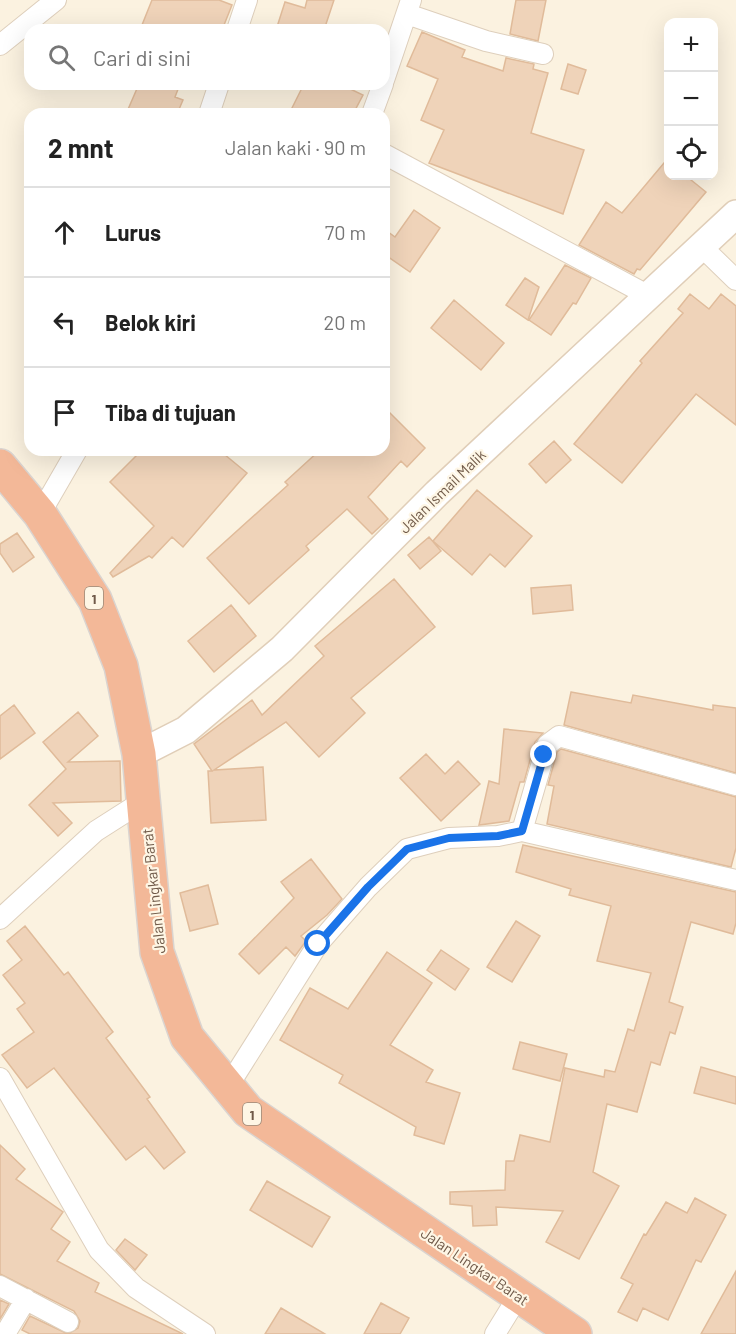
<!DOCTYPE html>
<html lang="id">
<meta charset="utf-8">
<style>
:root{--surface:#fff;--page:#f6f6f6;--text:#222;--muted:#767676;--line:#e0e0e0}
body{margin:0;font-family:Barlow,sans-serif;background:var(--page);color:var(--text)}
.controls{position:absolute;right:18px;top:18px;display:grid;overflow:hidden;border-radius:12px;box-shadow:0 6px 24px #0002}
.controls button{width:54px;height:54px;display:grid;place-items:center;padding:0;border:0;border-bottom:2px solid var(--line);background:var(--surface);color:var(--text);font:30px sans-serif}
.stop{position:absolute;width:18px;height:18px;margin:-14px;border:4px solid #1a73e8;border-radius:50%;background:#fff}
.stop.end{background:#1a73e8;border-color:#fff;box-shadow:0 2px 6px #0008}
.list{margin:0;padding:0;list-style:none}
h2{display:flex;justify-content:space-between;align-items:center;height:78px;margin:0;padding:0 24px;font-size:26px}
h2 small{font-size:20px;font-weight:400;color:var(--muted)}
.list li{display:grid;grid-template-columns:39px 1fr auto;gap:18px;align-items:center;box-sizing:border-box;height:90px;padding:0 24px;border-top:2px solid var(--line)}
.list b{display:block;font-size:22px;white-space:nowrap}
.list em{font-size:20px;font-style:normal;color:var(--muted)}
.icon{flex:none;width:33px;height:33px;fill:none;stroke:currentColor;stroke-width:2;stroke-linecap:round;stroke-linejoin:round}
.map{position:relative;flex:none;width:736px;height:1334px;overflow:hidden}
.search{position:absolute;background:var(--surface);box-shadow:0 6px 24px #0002;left:24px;top:24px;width:366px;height:66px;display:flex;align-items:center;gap:15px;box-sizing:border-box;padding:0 21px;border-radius:18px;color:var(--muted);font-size:22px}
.panel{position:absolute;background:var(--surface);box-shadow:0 6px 24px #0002;left:24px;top:108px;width:366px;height:348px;border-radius:18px}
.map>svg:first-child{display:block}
</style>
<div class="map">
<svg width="736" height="1334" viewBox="0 0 736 1334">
<rect width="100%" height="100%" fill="#fbf2e0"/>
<path fill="#efd3b9" stroke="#e0bb9a" stroke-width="1.5" d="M152,0H219L232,5L222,30H140Z
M307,0H334L324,30H276L285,2L305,8Z
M516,0H546L538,41L510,34Z
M422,32L465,50L462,57L503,71L506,58L534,64L533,69L548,73L531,133L584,150L563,214L429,163L444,130L421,120L438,79L407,66Z
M568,64L586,70L578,94L561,89Z
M139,84H180L175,97L183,100L177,114H126Z
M304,84H340L363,95L353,114H289Z
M669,157V176H686L706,192L640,270L637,269L634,274L579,245L606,202L622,213Z
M414,210L440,228L410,272L384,254V229L395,237Z
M565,265L591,278L576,304L573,303L551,335L529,320Z
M525,278L539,287L528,320L506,305Z
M690,294L709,309L721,294L736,306V425L696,394L622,483L574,444L642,363L640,361L683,313L678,309Z
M454,300L504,343L481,370L431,328Z
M384,407L425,448L407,467L401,461L368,497L388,519L372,534L347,509L306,546L309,550L249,604L207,558L288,485L285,482L320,450H384Z
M554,441L571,460L546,483L529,464Z
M142,450H219L247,473L183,547L172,537L152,558L149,556L113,577L110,573L154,526L110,482Z
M477,490L532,536L505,567L490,554L472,575L433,541Z
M17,533L34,557L13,572L0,553V544Z
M429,537L441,551L420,569L408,555Z
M394,579L435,627L351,698L365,713L319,757L286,722L214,770L263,767L266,820L211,823L208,771H212L194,744L252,700L262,715L324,656L315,646Z
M571,585L573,610L533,614L531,588Z
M231,605L256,636L214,672L188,641Z
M571,692L631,703L633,695L713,710V705L736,708V773L564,725Z
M14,705L35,733L0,759V716Z
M78,712L98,736L68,762L120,761L121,801L53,803L72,823L58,836L29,805L66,769L43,742Z
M504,729L543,733L535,742L524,782H520L509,821L479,825L489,781L499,784Z
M561,749L736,797V848L731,867L547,824L554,786L548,785L557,752Z
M426,754L445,774L458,761L480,784L441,821L400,778Z
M523,845L736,892V923L733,934L691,922L669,1002L683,1007L675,1034L670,1032L660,1065L651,1062L637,1112L607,1104L593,1172L619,1186L579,1259L546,1242L563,1211L496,1207L497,1225L473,1226L472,1206L450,1204V1192L505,1190L506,1161H514L520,1135L550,1142L565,1068L604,1077L605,1070L615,1072L628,1029L634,1031L651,973L597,961L611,906L569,895L571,889L516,872Z
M311,859L342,899L327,915L301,936L306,941L295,956L286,947L259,974L239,954L294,898L281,882Z
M208,885L218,924L190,931L180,893Z
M516,921L540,936L512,982L487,967Z
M25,926L64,975L68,972L113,1032L106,1038L150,1097L147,1099L185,1152L164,1169L145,1146L126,1160L54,1068L27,1088L2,1055L34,1032L17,1009L25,1003L3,975L22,960L7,941Z
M441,950L469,969L455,990L427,970Z
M387,952L432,983L390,1045L433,1070L426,1082L460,1093L444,1144L414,1135L416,1127L339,1083L343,1075L280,1040L310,988L348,1009Z
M520,1042L567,1054L560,1081L513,1069Z
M701,1067L736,1077V1104L694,1093Z
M0,1145L25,1169L16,1179L63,1212L51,1229L70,1242L57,1261L99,1283L95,1292L183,1334H30L22,1330L30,1316L68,1334L78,1328L80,1321L74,1311L0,1274Z
M267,1181L330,1217L312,1247L250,1210Z
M695,1198L726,1215L701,1262L696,1260L668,1320L643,1308L637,1321L618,1312L633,1284L621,1278L644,1234L646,1235L666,1202L687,1213Z
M125,1239L147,1255L135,1270L116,1250Z
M736,1271V1334H701Z
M0,1300L9,1304L0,1319Z
M381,1303L409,1318L400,1334H364Z
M281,1308L325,1334H265Z"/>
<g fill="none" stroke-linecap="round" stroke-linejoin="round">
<g stroke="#decfbc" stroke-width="22">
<path id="street" d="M407,14L486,41L543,54
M237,30L247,0
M0,45L56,0
M384,80L411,0
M209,114L219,84
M372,114L383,84
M384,154L651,297
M701,246L736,280
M40,514L77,450
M736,785L559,736L547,745L522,831L736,880
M0,919L96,831L143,801
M0,1078L99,1250L136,1288L205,1334
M227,1088L318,944L368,887L407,849L449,838L498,836L522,831
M0,1286L68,1322
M5,1334L26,1299
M495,1334L519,1295"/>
</g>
<g stroke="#e0ceb8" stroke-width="30">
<path id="secondary" d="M139,754L186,730L282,649L437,493L736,214"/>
</g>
<g stroke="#dad4d0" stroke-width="36">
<path id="highway" d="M0,466L40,514L95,600L121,666L139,754L157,952L187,1037L248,1111L575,1334"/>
</g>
<use href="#street" stroke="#fff" stroke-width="20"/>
<use href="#secondary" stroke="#fff" stroke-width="27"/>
<use href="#highway" stroke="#f3b898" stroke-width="33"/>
</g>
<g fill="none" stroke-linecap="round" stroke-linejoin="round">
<path stroke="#1a73e8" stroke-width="8" d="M318,944L368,887L407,849L449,838L498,836L522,831L544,755"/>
</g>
<g text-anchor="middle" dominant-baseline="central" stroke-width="4.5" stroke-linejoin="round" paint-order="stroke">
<g fill="#fef6e5" stroke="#9b8978" stroke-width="1.5">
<rect x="85" y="587" width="18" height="22" rx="4.5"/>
<rect x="243" y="1103" width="18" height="22" rx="4.5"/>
</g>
<g font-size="14" font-weight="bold" fill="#705a49">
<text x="94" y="598">1</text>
<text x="252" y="1114">1</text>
</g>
<g font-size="15" fill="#705a49" stroke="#fef6e5">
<text transform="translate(442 491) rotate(-44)">Jalan Ismail Malik</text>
<text transform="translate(153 891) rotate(-96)">Jalan Lingkar Barat</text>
<text transform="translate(475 1266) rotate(34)">Jalan Lingkar Barat</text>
</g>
</g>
</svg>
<div class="controls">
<button>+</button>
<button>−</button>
<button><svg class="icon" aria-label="locate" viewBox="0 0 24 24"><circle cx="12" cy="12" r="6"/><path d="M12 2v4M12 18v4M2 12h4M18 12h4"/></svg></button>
</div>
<div class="stop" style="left:318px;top:944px"></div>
<div class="stop end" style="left:544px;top:755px"></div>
<div class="search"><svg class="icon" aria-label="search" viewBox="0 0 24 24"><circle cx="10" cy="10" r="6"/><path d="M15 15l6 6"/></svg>Cari di sini</div>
<section class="panel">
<h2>2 mnt<small>Jalan kaki · 90 m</small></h2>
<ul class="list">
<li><svg class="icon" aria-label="ahead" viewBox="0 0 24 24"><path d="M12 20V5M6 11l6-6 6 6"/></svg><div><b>Lurus</b></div><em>70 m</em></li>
<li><svg class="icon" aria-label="left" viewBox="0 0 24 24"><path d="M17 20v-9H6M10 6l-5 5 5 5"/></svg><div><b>Belok kiri</b></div><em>20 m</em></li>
<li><svg class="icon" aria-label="arrive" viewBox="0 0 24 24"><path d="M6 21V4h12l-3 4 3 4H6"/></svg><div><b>Tiba di tujuan</b></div></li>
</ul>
</section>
</div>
